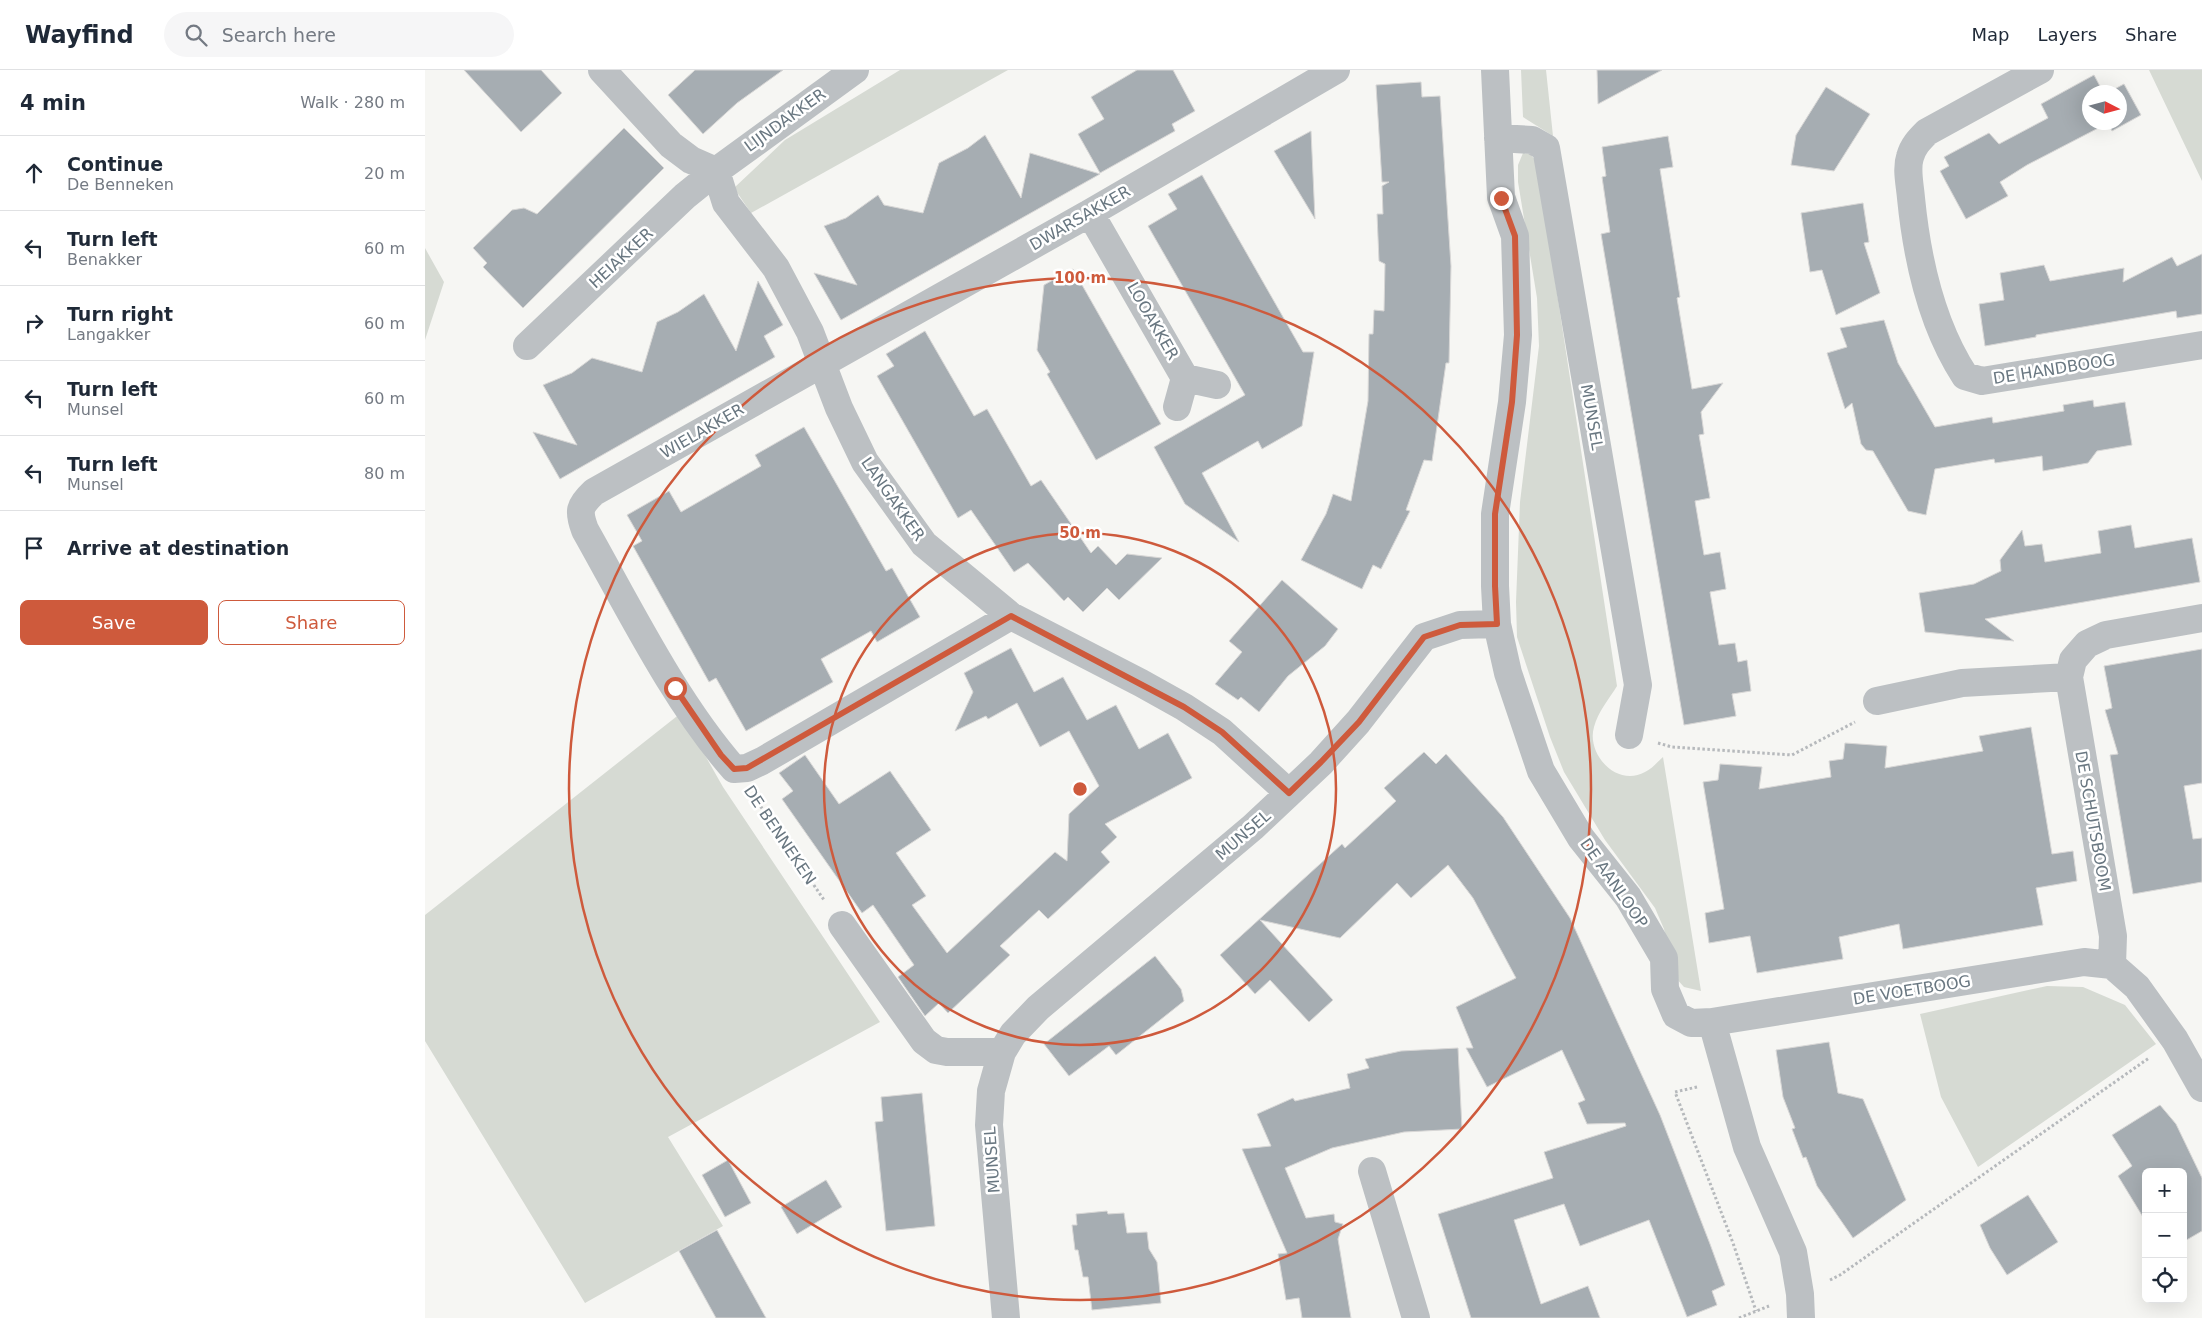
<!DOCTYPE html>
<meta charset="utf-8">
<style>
:root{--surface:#fff;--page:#f6f6f7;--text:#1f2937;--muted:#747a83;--line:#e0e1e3;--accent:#ce5a3c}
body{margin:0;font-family:"DejaVu Sans",sans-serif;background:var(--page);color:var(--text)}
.controls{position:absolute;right:15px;bottom:15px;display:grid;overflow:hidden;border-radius:8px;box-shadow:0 5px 20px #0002}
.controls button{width:45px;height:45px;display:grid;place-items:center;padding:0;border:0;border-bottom:1px solid var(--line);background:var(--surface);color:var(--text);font:25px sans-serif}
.compass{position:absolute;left:1657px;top:15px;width:45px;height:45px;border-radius:50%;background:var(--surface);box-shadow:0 5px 20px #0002;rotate:96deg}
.stop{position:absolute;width:15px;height:15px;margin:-11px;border:4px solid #ce5a3c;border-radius:50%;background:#fff}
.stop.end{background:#ce5a3c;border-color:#fff;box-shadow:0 1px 5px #0008}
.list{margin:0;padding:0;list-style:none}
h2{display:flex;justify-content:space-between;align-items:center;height:65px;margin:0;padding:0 20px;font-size:21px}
h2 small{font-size:16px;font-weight:400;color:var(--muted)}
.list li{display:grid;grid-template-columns:32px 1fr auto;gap:15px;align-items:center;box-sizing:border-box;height:75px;padding:0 20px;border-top:1px solid var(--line)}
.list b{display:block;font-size:19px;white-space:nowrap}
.list p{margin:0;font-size:16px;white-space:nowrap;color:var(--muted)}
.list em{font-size:16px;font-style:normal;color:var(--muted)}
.actions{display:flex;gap:10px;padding:15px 20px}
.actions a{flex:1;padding:11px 0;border:1px solid var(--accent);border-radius:8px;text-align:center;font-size:18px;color:var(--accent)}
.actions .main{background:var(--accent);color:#fff}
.icon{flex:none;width:28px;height:28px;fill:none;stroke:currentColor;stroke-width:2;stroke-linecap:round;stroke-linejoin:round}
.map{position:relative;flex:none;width:1777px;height:1248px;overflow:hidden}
header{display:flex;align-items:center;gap:30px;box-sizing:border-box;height:70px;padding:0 25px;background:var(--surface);border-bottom:1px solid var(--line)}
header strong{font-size:24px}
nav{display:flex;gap:28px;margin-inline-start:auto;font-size:18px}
.search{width:350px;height:45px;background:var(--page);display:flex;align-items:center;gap:12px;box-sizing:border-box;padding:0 18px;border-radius:28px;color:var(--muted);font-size:19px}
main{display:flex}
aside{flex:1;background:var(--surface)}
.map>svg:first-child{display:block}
</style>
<header>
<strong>Wayfind</strong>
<div class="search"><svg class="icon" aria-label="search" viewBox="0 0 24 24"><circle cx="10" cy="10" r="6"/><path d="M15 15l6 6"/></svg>Search here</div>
<nav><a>Map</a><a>Layers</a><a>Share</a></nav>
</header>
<main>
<aside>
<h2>4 min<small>Walk · 280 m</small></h2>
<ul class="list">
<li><svg class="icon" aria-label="ahead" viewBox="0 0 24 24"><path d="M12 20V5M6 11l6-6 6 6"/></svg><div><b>Continue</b><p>De Benneken</p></div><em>20 m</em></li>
<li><svg class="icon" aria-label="left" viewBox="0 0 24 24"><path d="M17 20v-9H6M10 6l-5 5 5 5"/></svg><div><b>Turn left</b><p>Benakker</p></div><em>60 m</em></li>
<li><svg class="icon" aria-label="right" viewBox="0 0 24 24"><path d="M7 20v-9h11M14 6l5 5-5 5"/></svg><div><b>Turn right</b><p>Langakker</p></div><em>60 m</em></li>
<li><svg class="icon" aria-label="left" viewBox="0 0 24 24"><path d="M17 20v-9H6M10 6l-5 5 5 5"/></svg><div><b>Turn left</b><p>Munsel</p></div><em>60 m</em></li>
<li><svg class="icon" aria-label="left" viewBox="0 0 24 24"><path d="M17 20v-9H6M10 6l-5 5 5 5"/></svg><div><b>Turn left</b><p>Munsel</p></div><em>80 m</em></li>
<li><svg class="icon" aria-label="arrive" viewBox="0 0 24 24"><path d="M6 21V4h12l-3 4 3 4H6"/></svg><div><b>Arrive at destination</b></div></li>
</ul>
<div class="actions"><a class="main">Save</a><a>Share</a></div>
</aside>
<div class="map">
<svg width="1777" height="1248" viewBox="0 0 1777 1248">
<rect width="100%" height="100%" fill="#f6f6f3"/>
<path fill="#d6dad3" d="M475,0H583L326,143L309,118L360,70Z
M1096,0H1121L1128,66L1098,47Z
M1724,0H1777V111Z
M1098,83L1105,84L1112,92L1192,616C1184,629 1173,642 1169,657C1161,684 1192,718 1220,702C1227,699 1232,692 1238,687L1276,921L1259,917L1249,906L1239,859L1230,838L1180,770L1139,702L1125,667L1092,567L1091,532L1095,432L1114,276L1112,228L1093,112V95Z
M0,178L19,212L0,270Z
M256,643L298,717L455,952L243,1067L298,1156L160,1233L0,971V845Z
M1622,916L1658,917L1700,935L1731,974L1553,1097L1516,1027L1495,944Z"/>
<path fill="#a6adb2" stroke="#d8d7d6" d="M39,0H116L137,23L96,62Z
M270,0H358L312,33L278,64L243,25Z
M712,0H748L770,41L747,54L750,61L675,103L653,64L679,49L666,27Z
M1172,0H1237L1173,34Z
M1669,5L1678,22H1664V52H1694V22H1684L1699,14L1716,45L1687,61L1683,53L1602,95L1575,112L1583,126L1541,149L1515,101L1524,96L1519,87L1564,63L1574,74L1623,48L1616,34Z
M996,12L997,27L1015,26L1026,196L1024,293H1021L1007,391L999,390L981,440L985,441L956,499L948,495L937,519L876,490L901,444L908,424L926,431L943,331L944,264H948L949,240L959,241L960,194L954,191L952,144H958L957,116L964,112H957L951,15Z
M1401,17L1445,44L1409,101L1366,95L1371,65Z
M199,58L239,98L98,238L58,197L62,193L48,178L87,140L99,138L112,144Z
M886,61L890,149L849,81Z
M560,65L596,128L605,83L675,104L416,250L389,203L432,215L399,156L421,148L453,125L459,135L498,143L514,93L543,78Z
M1243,66L1248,97L1235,99L1255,227L1252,228L1267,319L1298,313L1276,342L1279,364L1274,365L1285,428L1270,431L1279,485L1295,482L1301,519L1285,522L1294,575L1310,573L1313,592L1322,590L1326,621L1307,624L1311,646L1259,655L1176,164L1185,162L1177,107L1181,106L1177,77Z
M777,105L878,282H889L877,356L837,379L833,371L777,403L814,472L760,434L729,377L820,325L723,156L752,139L743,124Z
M1438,133L1444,172L1439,173L1455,223L1411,245L1397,200L1385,202L1376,143Z
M1777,184V244L1752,248L1751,241L1611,265V267L1560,276L1554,234L1579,230L1575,203L1619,195L1625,211L1699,198L1698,212L1747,187L1752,196Z
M648,199L736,354L671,390L622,304L625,302L612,280L619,215Z
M333,211L358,255L339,266L350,287L135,409L108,362L152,375L118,315L147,303L167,288L217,302L232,252L253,242L279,224L311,281Z
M1459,250L1473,293L1510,357L1567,347L1568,353L1639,341L1638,335L1668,330L1669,337L1700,332L1707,375L1672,381L1663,393L1618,401L1617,386L1570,393L1569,389L1510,399L1501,445L1483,441L1448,381L1441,380L1436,374L1427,333L1420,339L1402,283L1422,277L1415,258Z
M500,261L549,346L562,339L606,416L616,410L666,483L673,476L691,495L702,484L737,488L694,530L682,518L658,542L643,527L639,531L603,493L589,502L546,440L533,448L452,306L469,296L461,284Z
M379,357L461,501L467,498L495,547L452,572L446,561L396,589L408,612L321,661L291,608L284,612L208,476L217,471L202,445L244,421L256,442L336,396L330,385Z
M1706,455L1710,478L1767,468L1775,512L1560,549L1589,571L1500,562L1494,523L1549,514L1576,501L1575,490L1597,460L1600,476L1617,474L1620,492L1676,483L1673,461Z
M857,510L913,559L900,576L863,606L834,642L816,627L813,630L790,614L817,582L804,571Z
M586,578L609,622L638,607L662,650L691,635L714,679L743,663L767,708L680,754L692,767L676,782L685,792L623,849L614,840L575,876L585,885L523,943L514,933L500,946L473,907L489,895L448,835L437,843L357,729L368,721L354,703L380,685L414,734L465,701L506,760L471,783L501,826L487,835L522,883L630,782L642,791L644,744L674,716L644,661L615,677L592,633L563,649L561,646L530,661L548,622L539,603Z
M1777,579V713L1759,716L1768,769L1777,768V812L1708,824L1685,685L1693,684L1680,640L1687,638L1679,596Z
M1606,657L1627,784L1648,781L1652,811L1611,818L1618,855L1478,879L1474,854L1414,867L1418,889L1332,903L1325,866L1284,873L1280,843L1299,839L1278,712L1293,710L1295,694L1337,697L1334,719L1406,707L1404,691L1418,689L1420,673L1462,676L1460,698L1558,681L1554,666Z
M999,682L1011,694L1021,684L1078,747L1145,848L1235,1045L1285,1174L1300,1215L1287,1221L1292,1235L1262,1247L1224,1150L1155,1176L1139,1134L1089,1150L1116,1234L1163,1216L1175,1248H1046L1013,1144L1128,1108L1119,1082L1201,1056L1200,1053L1162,1054L1153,1033L1160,1030L1137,980L1062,1017L1041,978H1048L1031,937L1091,908L1048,828L1023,795L986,828L972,813L915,868L835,850L908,930L884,952L845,910L830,924L795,885L917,774L920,778L971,731L959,718Z
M730,886L756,919L759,931L691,985L684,976L644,1006L619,974Z
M1404,972L1413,1023L1438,1029L1481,1130L1428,1168L1392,1116L1381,1087L1378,1088L1367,1059L1370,1058L1358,1027L1351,980Z
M1033,978L1037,1059L979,1062L907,1078L860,1098L881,1148L909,1144L910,1152L918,1154L913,1169L926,1248H877L874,1228L861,1230L853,1184L862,1183L817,1079L846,1076L832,1044L868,1028L870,1031L925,1018L922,1004L944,998L940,989L976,981Z
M497,1023L510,1156L461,1161L450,1052L458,1051L456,1027Z
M1735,1035L1751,1054L1777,1108V1161L1758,1172V1102H1721V1145L1718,1147L1693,1106L1707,1096L1687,1065Z
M303,1090L326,1133L300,1147L277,1105Z
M401,1110L417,1137L372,1164L356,1137Z
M1603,1125L1633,1172L1582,1205L1565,1178L1555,1155Z
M682,1141L683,1144L699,1143L702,1163L722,1162L724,1179L732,1192L736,1233L667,1240L663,1207H658L653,1180H650L647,1155H652L651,1144Z
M292,1160L341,1248H291L254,1181Z"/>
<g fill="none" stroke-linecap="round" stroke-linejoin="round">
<path stroke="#b6b9bc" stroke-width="3" stroke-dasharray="2.5 2.5" stroke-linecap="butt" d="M1233,673L1247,677L1367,685L1430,652
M330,728L399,830
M1272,1017L1250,1022L1308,1173L1331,1241
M1405,1210L1415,1205L1724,988
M1314,1248L1344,1236"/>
<path stroke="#bcc0c3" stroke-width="28" d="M177,0L246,75L266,90L291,101L301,133L351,198L385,262L414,338L440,392L499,474L586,546L716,613L759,637L797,662L864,723
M1615,0L1502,62C1494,70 1488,76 1485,87C1481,99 1485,115 1486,128C1492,189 1506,254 1540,306L1557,311L1777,275
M1073,68L1107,70L1121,78L1213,615L1204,665
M665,143L760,308L752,337
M102,276L260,126L291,101L430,0
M760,308L792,315
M586,546L337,691L322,698L309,699C250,632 204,538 160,460C153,441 154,436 169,422L665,143L911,0
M1072,554L1083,603L1116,701L1156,768L1203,827L1239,888L1240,919L1251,945L1266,953L1287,952L1322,1077L1368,1182L1375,1224L1376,1248
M1644,607L1688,866L1687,895
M1452,631L1537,613L1644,607L1648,590L1662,574L1681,565L1777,548
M417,855L499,971L511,980L522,982H577
M1687,895L1712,917L1750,970L1777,1018
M1287,952L1659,892L1687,895
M947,1101L991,1248
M581,1248L564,1055L566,1021L577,982L588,964L613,938L828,757L896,693L933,652L999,567L1035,555L1072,554L1070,516V444L1087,332L1093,265L1090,166L1076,127L1070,0"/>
</g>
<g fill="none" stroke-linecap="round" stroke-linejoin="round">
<path stroke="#ce5a3c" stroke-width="6" d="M250,618L296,685L309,699L322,698L586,546L759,637L797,662L864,723L896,692L934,652L999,567L1035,555L1072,554L1070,516V444L1087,332L1092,265L1090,166L1076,128"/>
</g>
<g fill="none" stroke="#ce5a3c" stroke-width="2.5">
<circle cx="655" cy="719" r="256"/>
<circle cx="655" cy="719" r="511"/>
</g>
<g text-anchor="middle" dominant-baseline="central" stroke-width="5" stroke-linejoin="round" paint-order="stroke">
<g font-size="16" fill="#697781" stroke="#fff">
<text transform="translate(360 50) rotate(-36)">LIJNDAKKER</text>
<text transform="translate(655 148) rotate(-30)">DWARSAKKER</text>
<text transform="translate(196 188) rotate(-43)">HEIAKKER</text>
<text transform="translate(728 251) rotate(60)">LOOAKKER</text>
<text transform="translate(1629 299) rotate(-9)">DE HANDBOOG</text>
<text transform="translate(1167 347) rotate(80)">MUNSEL</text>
<text transform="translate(277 361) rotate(-30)">WIELAKKER</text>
<text transform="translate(468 429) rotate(55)">LANGAKKER</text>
<text transform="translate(1668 751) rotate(80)">DE SCHUTSBOOM</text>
<text transform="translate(355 765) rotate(56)">DE BENNEKEN</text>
<text transform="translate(818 765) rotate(-41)">MUNSEL</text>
<text transform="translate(1189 813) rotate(55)">DE AANLOOP</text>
<text transform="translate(1487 920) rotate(-9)">DE VOETBOOG</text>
<text transform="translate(567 1090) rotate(-94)">MUNSEL</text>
</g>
</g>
<circle cx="655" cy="719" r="8" fill="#ce5a3c" stroke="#fff" stroke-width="2.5"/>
<g font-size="15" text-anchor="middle" font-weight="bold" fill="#ce5a3c" stroke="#fff" stroke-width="5" stroke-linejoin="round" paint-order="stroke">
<text x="655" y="213">100 m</text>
<text x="655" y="468">50 m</text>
</g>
</svg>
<div class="controls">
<button>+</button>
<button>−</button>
<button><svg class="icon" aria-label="locate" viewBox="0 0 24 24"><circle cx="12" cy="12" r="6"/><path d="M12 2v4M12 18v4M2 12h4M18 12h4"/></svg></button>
</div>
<svg class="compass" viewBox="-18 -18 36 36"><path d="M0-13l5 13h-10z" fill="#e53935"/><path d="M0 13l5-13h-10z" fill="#747a83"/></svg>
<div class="stop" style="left:250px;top:618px"></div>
<div class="stop end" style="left:1076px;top:128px"></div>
</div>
</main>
